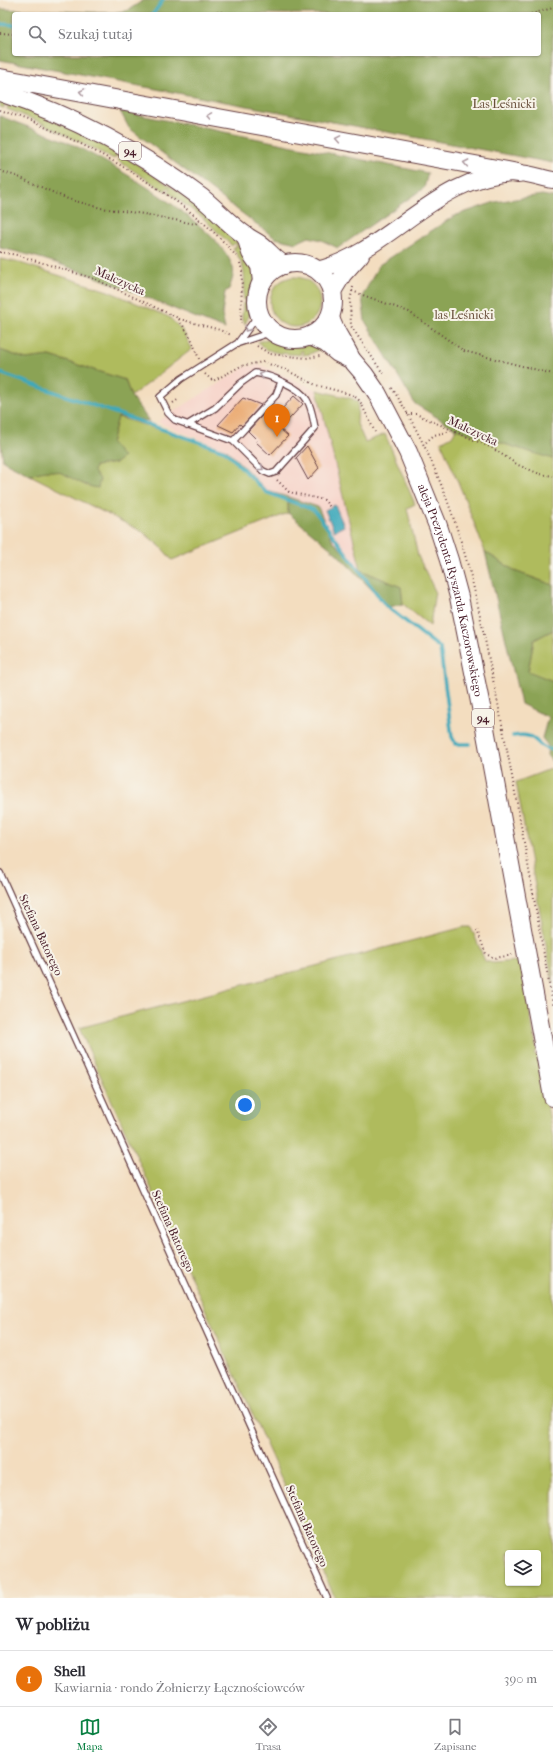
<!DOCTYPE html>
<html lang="pl">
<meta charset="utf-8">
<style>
:root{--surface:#fff;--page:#f7f7f7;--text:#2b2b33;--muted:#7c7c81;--line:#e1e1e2;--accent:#0b8043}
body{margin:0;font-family:"IM FELL French Canon",serif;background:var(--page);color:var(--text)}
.controls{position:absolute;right:12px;bottom:12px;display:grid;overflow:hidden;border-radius:4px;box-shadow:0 1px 3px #0004}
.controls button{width:36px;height:36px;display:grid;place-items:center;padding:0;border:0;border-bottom:1px solid var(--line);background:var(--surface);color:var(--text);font:20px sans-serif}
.you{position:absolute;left:245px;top:1105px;width:14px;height:14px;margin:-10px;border:3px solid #fff;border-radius:50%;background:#1a73e8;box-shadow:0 0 0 6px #1a73e833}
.badge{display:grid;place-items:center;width:26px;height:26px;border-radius:50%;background:var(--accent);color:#fff;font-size:13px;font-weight:700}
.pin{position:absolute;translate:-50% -33px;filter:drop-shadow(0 1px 2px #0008)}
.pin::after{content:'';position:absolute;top:21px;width:14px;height:12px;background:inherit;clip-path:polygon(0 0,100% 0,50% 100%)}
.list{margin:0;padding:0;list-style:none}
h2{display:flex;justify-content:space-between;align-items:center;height:52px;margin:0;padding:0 16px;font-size:17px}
h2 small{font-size:13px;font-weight:400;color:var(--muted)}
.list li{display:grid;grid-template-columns:26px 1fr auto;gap:12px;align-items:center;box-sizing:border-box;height:56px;padding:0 16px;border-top:1px solid var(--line)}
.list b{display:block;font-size:15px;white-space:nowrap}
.list p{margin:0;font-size:13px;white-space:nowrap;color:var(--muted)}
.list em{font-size:13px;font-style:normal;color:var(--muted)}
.icon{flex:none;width:22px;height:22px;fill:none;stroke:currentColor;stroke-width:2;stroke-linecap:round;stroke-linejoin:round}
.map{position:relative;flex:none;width:553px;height:1598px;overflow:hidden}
.search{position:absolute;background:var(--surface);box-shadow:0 1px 3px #0004;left:12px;right:12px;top:12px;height:44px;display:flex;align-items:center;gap:10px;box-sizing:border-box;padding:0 14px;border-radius:4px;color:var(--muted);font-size:15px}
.sheet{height:108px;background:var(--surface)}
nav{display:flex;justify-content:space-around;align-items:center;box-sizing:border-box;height:56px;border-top:1px solid var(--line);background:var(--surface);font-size:11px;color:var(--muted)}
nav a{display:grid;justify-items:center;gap:2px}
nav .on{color:var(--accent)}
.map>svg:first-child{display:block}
</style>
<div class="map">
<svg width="553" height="1598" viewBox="0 0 553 1598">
<rect width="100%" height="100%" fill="#f7f3e8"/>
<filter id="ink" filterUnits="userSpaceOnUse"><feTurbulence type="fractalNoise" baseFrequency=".025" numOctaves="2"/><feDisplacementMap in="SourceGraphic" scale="8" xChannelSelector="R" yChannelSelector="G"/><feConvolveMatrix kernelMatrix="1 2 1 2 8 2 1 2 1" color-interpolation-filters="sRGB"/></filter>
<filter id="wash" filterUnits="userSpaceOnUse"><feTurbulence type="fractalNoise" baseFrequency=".012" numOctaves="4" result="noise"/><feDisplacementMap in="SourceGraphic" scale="16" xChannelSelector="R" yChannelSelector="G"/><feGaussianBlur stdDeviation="0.9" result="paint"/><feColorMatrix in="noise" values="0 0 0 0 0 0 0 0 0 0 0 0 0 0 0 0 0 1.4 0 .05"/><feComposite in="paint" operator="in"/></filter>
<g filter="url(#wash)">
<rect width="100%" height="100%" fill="#f3ddbf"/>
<path fill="#f7d1c7" d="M260,365L317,390L361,570L333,541L317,507L267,491L227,450L157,422L245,367Z"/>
<path fill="#afbb5d" stroke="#7c6d44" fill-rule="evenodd" d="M0,99L39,113L123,155L187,197L229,231L250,260L256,280L250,299L251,312L245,324L242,318L243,303H246L247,300H243C245,276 247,269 233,248L237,246L235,243L232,246L202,217L168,192L170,189L167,188L165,191L117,160L119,157L116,156L114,159L42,123L7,109L8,105L5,104L4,108L0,107Z
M0,259L17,262L108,291L169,317L183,331L192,349L131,396L125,380L50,356L26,359L0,350Z
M270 302a25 25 0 1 1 50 0a25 25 0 1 1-50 0Z
M267,339L291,346L312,345L322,348L310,354L303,355V351H301L300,355C285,353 268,355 258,342Z
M317,390L353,399L358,402L357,424L365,442L385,434L415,504L407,508L418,556L435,591L430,626L403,604L401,587L361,570Z
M118,417L227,450L267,491L288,497V513L172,560L161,547L143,532L30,475C55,465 65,474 87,486L95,466L116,463L111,443Z
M456,429L553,459V585L517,572L485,552L463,494L441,442L452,436Z
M553,630V681L528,672L534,640Z
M553,768V983L516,782Z
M464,927H471L485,961L493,963L517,961L521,966L537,1051L534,1052L535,1055H538L553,1138V1598H335L79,1028ZM508,1553H538V1583H508Z"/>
<path fill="#8ba354" stroke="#6a6140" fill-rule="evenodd" d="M144,0H553V163L0,60V9L118,13L128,10ZM14,14H539V54H14Z
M120,111L428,173L424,188L338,248L321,240L309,237L296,243L275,238L129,128Z
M0,116C24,126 50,134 74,145C112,164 222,227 233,268C235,274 231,283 229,289L225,292L222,315L225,329C150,301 78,264 0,248Z
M542,195L553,197V459L456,429L415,404L365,321L362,297L379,265L454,216L495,202Z
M0,350L26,359L50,356L125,380L131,396L149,421L118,417L111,443L123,457L116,463L95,466L94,472L100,479L98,488C68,484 66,462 30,475L3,461L0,436Z
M288,497L318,507L333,541L361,570L401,587L403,604L389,607L336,553L288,513Z
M485,552L517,572L553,585V630L534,640L528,671L553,681V763L547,755L548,746L542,738L548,717L521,704Z"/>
<path fill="#3ca9bb" stroke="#436473" d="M335,505L344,526L334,531L325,510Z"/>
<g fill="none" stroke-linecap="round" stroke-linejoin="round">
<path stroke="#3ca9bb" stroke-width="3.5" d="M153,14L163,0
M0,24L14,25
M0,373L225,451L266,492L314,510L386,606L440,648L452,737L456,744H470
M513,736C541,732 532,747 553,750"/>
</g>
<g id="blocks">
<path fill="#ebac75" d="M294,396L303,404L280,429L288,436L270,455L256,442L257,440L248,431L269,408L271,409L275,405L281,410Z
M243,398L261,405L242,426L240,424L233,432L218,425Z
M307,446L319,468L308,480L296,458Z"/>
</g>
</g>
<g filter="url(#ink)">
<use href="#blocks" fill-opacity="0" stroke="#633c41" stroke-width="1"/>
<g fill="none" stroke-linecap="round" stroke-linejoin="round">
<g stroke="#633c41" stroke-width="8">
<path id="service" d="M237,344L259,314
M187,425L215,408L241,383L255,373C270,375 300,387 307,400C312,408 313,419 315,428L276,472L270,474L263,471L233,441L175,420L168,413L160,397L181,379L236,344L272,332
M233,441L276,395L281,382
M0,873L327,1598"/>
</g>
<g stroke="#633c41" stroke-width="18">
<path id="secondary" d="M317,270C390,252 436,174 517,173C529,173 542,178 553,180
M332,293L343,275L361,255"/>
</g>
<g stroke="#633c41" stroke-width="20">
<g id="primary">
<path d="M0,78L518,173"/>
<path d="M0,92C72,116 141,152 202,198C217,210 230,225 246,236C250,239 255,241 259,244C269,251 272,258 284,265"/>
<path d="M246,236L251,253L260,266L262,282"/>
<circle cx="295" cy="301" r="38"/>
<path d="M330,317C334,333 345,344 351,359"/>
<path id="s1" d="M310,336L326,343L338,353L352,360L364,374L377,393L408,452L438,526L449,560L459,597L482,712L553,1097"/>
</g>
</g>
<path stroke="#633c41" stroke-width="2" stroke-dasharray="1 3" stroke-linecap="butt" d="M185,14L221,12L229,14
M531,14L553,8
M0,33L14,34
M0,110C48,126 92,148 135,174C172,197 208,222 236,256
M0,171L16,176L68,199L101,208L144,214L195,224L201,220
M0,252L17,255L95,279L178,318L191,338L199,359
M240,263L242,270L241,323
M353,287L350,301L351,326L384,375
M352,291L409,312L464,351L553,374
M179,319L220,330L231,335
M257,346L270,354L306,358L320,356
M205,374L213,381L241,366L263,362L286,370L316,385L353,395L360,401L375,432
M392,388C432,450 458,522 475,593C483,627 489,661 496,694C517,797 534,901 553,1005
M173,403L179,399
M407,414H416L492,448L518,465L540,474L553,476
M423,445L434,435L451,431
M277,480L289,492L324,500L330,507
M477,930L486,954L494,958L513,955"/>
<use href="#service" stroke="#fff" stroke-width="5.5"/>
<use href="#secondary" stroke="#fff" stroke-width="16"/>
<use href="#primary" stroke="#fff" stroke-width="18"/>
</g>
<defs><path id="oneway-chevron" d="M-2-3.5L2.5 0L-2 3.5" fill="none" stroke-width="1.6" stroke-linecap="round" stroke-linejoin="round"/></defs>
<g stroke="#ae9aa0">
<use href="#oneway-chevron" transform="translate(82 92) rotate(-170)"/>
<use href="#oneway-chevron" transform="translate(210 116) rotate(-170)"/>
<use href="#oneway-chevron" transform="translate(338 139) rotate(-170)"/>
<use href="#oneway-chevron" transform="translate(466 163) rotate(-169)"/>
<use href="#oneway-chevron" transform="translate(247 329) rotate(127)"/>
<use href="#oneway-chevron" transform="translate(262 375) rotate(-165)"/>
<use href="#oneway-chevron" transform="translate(261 468) rotate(39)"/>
</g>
</g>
<g text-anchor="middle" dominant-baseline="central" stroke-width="4" stroke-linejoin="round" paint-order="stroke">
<g fill="#f7f3e8" stroke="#7e5f64" stroke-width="1">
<rect x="119" y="142" width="22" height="18" rx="3"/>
<rect x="472" y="709" width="22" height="18" rx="3"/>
</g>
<g font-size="11" font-weight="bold" fill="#4a1f2b">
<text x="130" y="151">94</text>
<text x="483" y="718">94</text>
</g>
<g font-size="12" fill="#684e3a" stroke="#f7f3e8">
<text x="504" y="104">Las Leśnicki</text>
<text x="464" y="315">las Leśnicki</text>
</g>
<g font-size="12" fill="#4a1f2b" stroke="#f7f3e8">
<text transform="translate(120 281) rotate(24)">Malczycka</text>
<text transform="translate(473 431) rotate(25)">Malczycka</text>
<text stroke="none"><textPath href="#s1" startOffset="302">aleja Prezydenta Ryszarda Kaczorowskiego</textPath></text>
<text transform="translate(41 935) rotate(65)">Stefana Batorego</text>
<text transform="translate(173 1231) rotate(66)">Stefana Batorego</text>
<text transform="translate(307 1526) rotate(66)">Stefana Batorego</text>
</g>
</g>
</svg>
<div class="controls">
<button><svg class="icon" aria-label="layers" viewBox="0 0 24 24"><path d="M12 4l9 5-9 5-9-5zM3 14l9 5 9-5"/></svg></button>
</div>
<div class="you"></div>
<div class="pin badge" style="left:277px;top:437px;background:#e8710a">1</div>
<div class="search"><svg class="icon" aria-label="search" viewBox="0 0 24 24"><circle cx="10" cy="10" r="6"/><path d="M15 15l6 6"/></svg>Szukaj tutaj</div>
</div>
<section class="sheet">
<h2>W pobliżu<small></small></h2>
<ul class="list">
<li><span class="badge" style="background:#e8710a">1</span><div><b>Shell</b><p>Kawiarnia · rondo Żołnierzy Łącznościowców</p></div><em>390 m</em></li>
</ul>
</section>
<nav>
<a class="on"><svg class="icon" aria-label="map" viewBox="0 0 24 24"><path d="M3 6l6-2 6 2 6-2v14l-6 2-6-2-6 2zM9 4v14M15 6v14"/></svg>Mapa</a>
<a><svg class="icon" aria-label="directions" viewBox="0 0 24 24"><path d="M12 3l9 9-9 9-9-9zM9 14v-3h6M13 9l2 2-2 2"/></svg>Trasa</a>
<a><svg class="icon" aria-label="saved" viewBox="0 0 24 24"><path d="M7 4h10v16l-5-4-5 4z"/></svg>Zapisane</a>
</nav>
